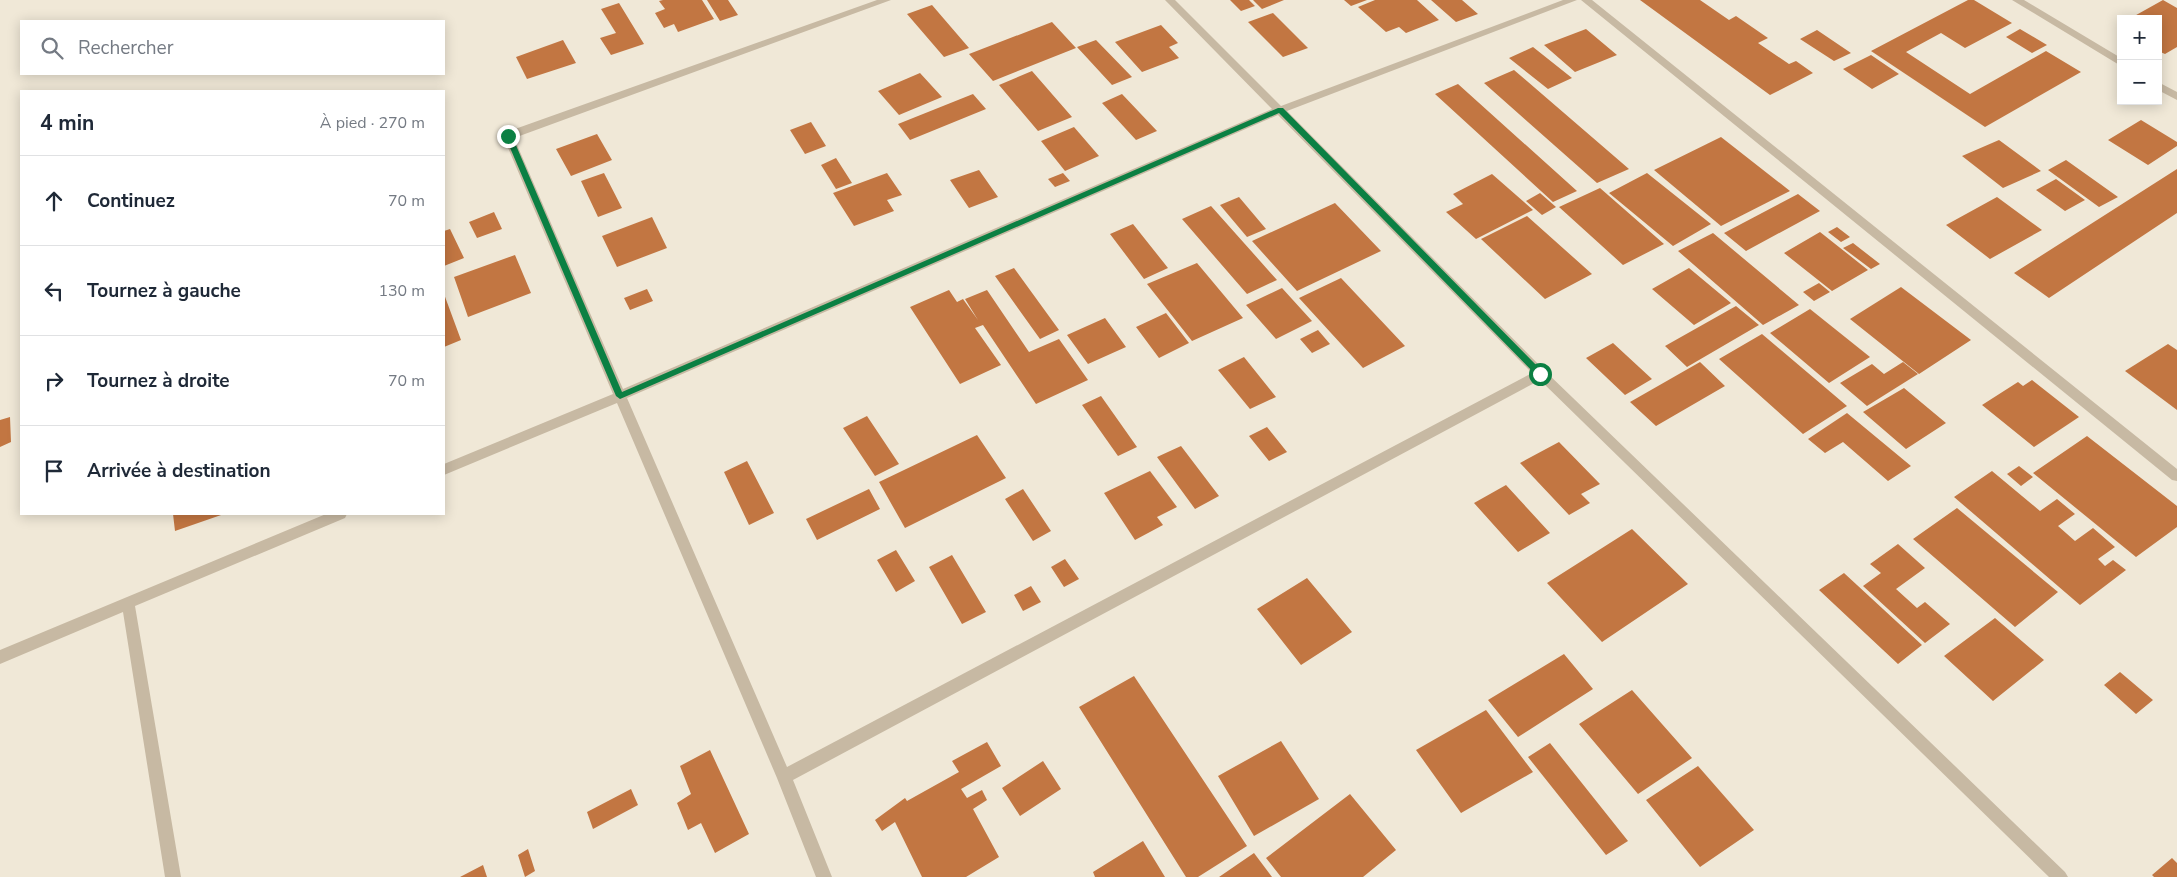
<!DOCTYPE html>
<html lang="fr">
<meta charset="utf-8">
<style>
:root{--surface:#fff;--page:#f6f6f7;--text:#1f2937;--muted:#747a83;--line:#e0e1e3}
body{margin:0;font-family:"Nunito Sans",sans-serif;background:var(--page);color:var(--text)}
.controls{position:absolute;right:15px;top:15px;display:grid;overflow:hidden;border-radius:0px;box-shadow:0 2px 12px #0003}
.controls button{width:45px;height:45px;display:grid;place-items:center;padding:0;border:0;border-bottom:1px solid var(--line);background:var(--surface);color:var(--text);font:25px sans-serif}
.stop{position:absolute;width:15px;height:15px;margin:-11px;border:4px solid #0b8043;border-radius:50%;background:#fff}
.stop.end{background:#0b8043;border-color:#fff;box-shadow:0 1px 5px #0008}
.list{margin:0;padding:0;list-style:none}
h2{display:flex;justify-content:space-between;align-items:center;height:65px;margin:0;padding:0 20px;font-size:21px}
h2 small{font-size:16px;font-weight:400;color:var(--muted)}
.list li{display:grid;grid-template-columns:32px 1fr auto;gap:15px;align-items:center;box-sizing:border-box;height:90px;padding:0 20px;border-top:1px solid var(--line)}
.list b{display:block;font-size:19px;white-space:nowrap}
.list em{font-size:16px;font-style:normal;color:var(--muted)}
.icon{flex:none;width:28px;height:28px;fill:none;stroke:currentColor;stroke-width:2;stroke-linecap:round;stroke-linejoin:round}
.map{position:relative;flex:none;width:2177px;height:877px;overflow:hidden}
.search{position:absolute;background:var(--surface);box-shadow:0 2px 12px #0003;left:20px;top:20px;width:425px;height:55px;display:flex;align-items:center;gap:12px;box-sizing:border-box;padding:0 18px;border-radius:0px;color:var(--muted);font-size:19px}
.panel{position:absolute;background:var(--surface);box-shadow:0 2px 12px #0003;left:20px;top:90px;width:425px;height:425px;border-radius:0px}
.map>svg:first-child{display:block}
</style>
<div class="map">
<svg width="2177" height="877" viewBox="0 0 2177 877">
<rect width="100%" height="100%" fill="#f0e8d7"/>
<path fill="#c27642" d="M663,0H702L714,19L678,32L674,24L664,28L655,13L665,9L659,1Z
M707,0H728L738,15L720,21Z
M1230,0H1249L1255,6L1241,11Z
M1253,0H1284L1262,9Z
M1344,0H1367L1351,6Z
M1375,0H1417L1439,20L1406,33L1399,27L1386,32L1358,7Z
M1431,0H1462L1478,14L1456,22Z
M1640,0H1700L1729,20L1736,16L1768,38L1758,43L1789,64L1796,61L1813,73L1770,95Z
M1968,0H1974L2012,23L1965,48L1941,33L1906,52L1970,94L2046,51L2081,72L1985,127L1871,51Z
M2163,0L2177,8V47L2165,54L2158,51V19H2129Z
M619,3L644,44L611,55L600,38L616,33L601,9Z
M932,5L969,48L944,57L907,14Z
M1273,13L1308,48L1283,57L1248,22Z
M1052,22L1076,48L993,81L969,54Z
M1161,25L1178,43L1169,47L1179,58L1142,72L1115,42Z
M1586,29L1617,55L1575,72L1544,45Z
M2020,29L2047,45L2032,53L2006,37Z
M1817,30L1851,53L1834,61L1800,39Z
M563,40L576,63L527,79L516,57Z
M1096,40L1132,77L1112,85L1077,47Z
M1533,47L1572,78L1548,89L1509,58Z
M1871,55L1899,74L1872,89L1843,69Z
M1514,70L1629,169L1597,183L1484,83Z
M1032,71L1072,117L1038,131L999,85Z
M920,73L942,97L899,115L878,91Z
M1458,84L1577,191L1553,202L1435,94Z
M973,94L986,109L910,140L898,124Z
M1122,94L1157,131L1136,140L1102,103Z
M2141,120L2177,142V146L2148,165L2108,140Z
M811,122L826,146L805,154L790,130Z
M1074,127L1099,156L1065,171L1041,141Z
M597,134L612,160L571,176L556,149Z
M1721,137L1790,191L1721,226L1654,170Z
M1999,140L2041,171L2003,188L1962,156Z
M836,158L852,183L836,189L821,165Z
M2066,160L2118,197L2099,207L2048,170Z
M2177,169V213L2049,298L2014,273Z
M979,170L998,197L969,208L950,180Z
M604,173L622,208L598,217L581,181Z
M887,173L902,195L887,200L894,211L854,226L833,193Z
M1063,173L1070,181L1055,187L1048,179Z
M1647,173L1711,224L1673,246L1609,193Z
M1492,174L1533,210L1476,239L1446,212L1463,204L1453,194Z
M2056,179L2085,200L2065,211L2036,190Z
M1600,188L1664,244L1623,265L1559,207Z
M1540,193L1556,207L1542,215L1526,201Z
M1798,194L1820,211L1746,251L1724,233Z
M1239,197L1266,229L1247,237L1220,205Z
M1997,197L2042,230L1990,259L1946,225Z
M1335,203L1381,251L1297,291L1252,241Z
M1211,206L1277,280L1247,294L1182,219Z
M494,212L502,229L477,238L469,222Z
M1527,216L1592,274L1545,299L1481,239Z
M652,217L667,248L617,267L602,236Z
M1133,224L1168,268L1144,279L1110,234Z
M1837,227L1850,237L1841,242L1828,232Z
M450,229L464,258L444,266V231Z
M1820,232L1868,270L1832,291L1784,253Z
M1713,233L1799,305L1763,325L1678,251Z
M1853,243L1880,264L1871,269L1843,248Z
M515,255L531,293L468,317L454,277Z
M1197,263L1243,318L1192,341L1147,284Z
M1014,268L1059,330L1040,339L995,276Z
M1689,268L1731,303L1694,325L1652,289Z
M1341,278L1405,346L1363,368L1299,298Z
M1819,283L1830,292L1814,301L1803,292Z
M1901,287L1971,340L1919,374L1850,319Z
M1282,288L1312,321L1276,339L1246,305Z
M647,289L653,301L630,310L624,298Z
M949,290L957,302L963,299L978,320L965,299L987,290L1029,352L1059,339L1088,380L1036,404L983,325L975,328L1001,365L960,384L910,307Z
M444,294L461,340L444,347Z
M1736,306L1759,325L1687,367L1665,346Z
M1810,309L1870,357L1829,383L1770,333Z
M1166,313L1189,343L1159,358L1136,327Z
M1105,318L1126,347L1088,364L1067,335Z
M1318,330L1330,344L1312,353L1300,339Z
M1762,334L1847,406L1803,434L1719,359Z
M1613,343L1652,379L1625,395L1586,358Z
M2168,344L2177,350V410L2125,371Z
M1244,357L1276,397L1250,409L1218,370Z
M1700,362L1725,386L1656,426L1630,402Z
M1903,362L1918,374L1867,406L1840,383L1872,364L1884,374Z
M2032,380L2079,417L2034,447L1982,405L2018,382L2023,386Z
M1904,388L1946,423L1906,449L1863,412Z
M1101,396L1137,447L1118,456L1082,405Z
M1847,413L1911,466L1888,481L1843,442L1825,453L1808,439Z
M867,416L899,464L875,476L843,428Z
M10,417L11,442L0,447V420Z
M1267,427L1287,452L1269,461L1249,436Z
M977,435L1006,478L905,528L879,482Z
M2087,436L2177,506V527L2136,557L2033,473Z
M1559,442L1600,484L1581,494L1590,503L1569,515L1520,463Z
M1181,446L1219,496L1195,509L1157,457Z
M747,461L774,513L749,525L724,472Z
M2019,466L2033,477L2021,486L2007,474Z
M1150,471L1177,507L1157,517L1163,525L1135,540L1104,493Z
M1992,471L2040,511L2057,499L2075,514L2058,526L2075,541L2093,528L2115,547L2098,559L2105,566L2113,560L2126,570L2080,605L1954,497Z
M1506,485L1550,533L1518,552L1474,503Z
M869,489L880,509L817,540L806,519Z
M1023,489L1051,531L1033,541L1005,499Z
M1957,508L2058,592L2015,627L1913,539Z
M173,514H224L175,531Z
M1632,529L1688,584L1602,642L1547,583Z
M1898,544L1925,568L1896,589L1917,608L1925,602L1950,624L1925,643L1863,586L1881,573L1870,564Z
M896,550L915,581L896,592L877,560Z
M952,555L986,612L962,624L929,567Z
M1065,559L1079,579L1064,587L1051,567Z
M1844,573L1922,645L1898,664L1819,590Z
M1307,578L1352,632L1301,665L1257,609Z
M1031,586L1041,602L1023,611L1014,595Z
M1995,618L2044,660L1993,701L1944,656Z
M1564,654L1593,689L1518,737L1488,700Z
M2120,672L2153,700L2136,714L2104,685Z
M1134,676L1247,846L1198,877H1186L1079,707Z
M1632,690L1692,758L1638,794L1579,724Z
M1486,710L1533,772L1461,813L1416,750Z
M1281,741L1319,799L1254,836L1218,776Z
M987,742L1001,766L961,789L967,798L982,790L987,800L973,809L999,857L966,877H922L895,822L882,831L875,820L905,798L907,801L959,772L952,761Z
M1550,743L1628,841L1606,855L1528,757Z
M710,750L749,834L715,853L701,823L688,830L677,803L691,794L680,766Z
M1043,761L1061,789L1020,816L1002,788Z
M1698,766L1754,830L1700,867L1646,800Z
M631,789L638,805L593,829L587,812Z
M1350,794L1396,850L1363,877H1281L1266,858Z
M1143,841L1165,877H1095L1093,872Z
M528,849L535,871L525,877L518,855Z
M1254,853L1272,877H1219Z
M2172,858L2177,863V877H2154L2152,875Z
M483,865L487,877H460Z"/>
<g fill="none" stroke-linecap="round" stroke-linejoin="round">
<path fill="#c7b9a3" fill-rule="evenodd" d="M877,0H891L514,138L623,389L1272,109L1165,0H1175L1281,106L1563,0H1577L1287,111L1545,371L2065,872L2068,877H2049L1540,380L793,780L832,877H816L777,778L617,403L444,475V464L613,394L503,136L504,133ZM1278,115L1532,373L787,767L627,398Z
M1581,0H1592L2177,469V481L2172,480Z
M2012,0H2024L2121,58V66Z
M2158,82L2177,92V100L2158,90Z
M326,514H347L345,518L135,606L181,877H165L123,612L0,664V650Z"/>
</g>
<path fill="#0b8043" d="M1278,108H1283L1543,372V377H1538L1279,113L620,399L616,396L505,136L508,134L512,136L622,392Z"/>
</svg>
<div class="controls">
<button>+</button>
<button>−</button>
</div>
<div class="stop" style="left:1540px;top:374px"></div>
<div class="stop end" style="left:508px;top:136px"></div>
<div class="search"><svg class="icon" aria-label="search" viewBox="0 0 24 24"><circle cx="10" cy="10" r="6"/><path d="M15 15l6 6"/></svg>Rechercher</div>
<section class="panel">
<h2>4 min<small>À pied · 270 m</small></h2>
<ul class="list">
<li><svg class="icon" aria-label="ahead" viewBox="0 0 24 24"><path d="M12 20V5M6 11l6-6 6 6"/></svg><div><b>Continuez</b></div><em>70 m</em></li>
<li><svg class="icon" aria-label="left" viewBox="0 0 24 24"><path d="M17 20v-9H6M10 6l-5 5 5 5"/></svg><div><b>Tournez à gauche</b></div><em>130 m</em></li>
<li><svg class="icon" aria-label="right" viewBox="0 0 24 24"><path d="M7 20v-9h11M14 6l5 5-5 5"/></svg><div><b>Tournez à droite</b></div><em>70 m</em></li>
<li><svg class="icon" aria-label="arrive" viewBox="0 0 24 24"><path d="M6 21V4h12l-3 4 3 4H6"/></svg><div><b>Arrivée à destination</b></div></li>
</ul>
</section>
</div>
